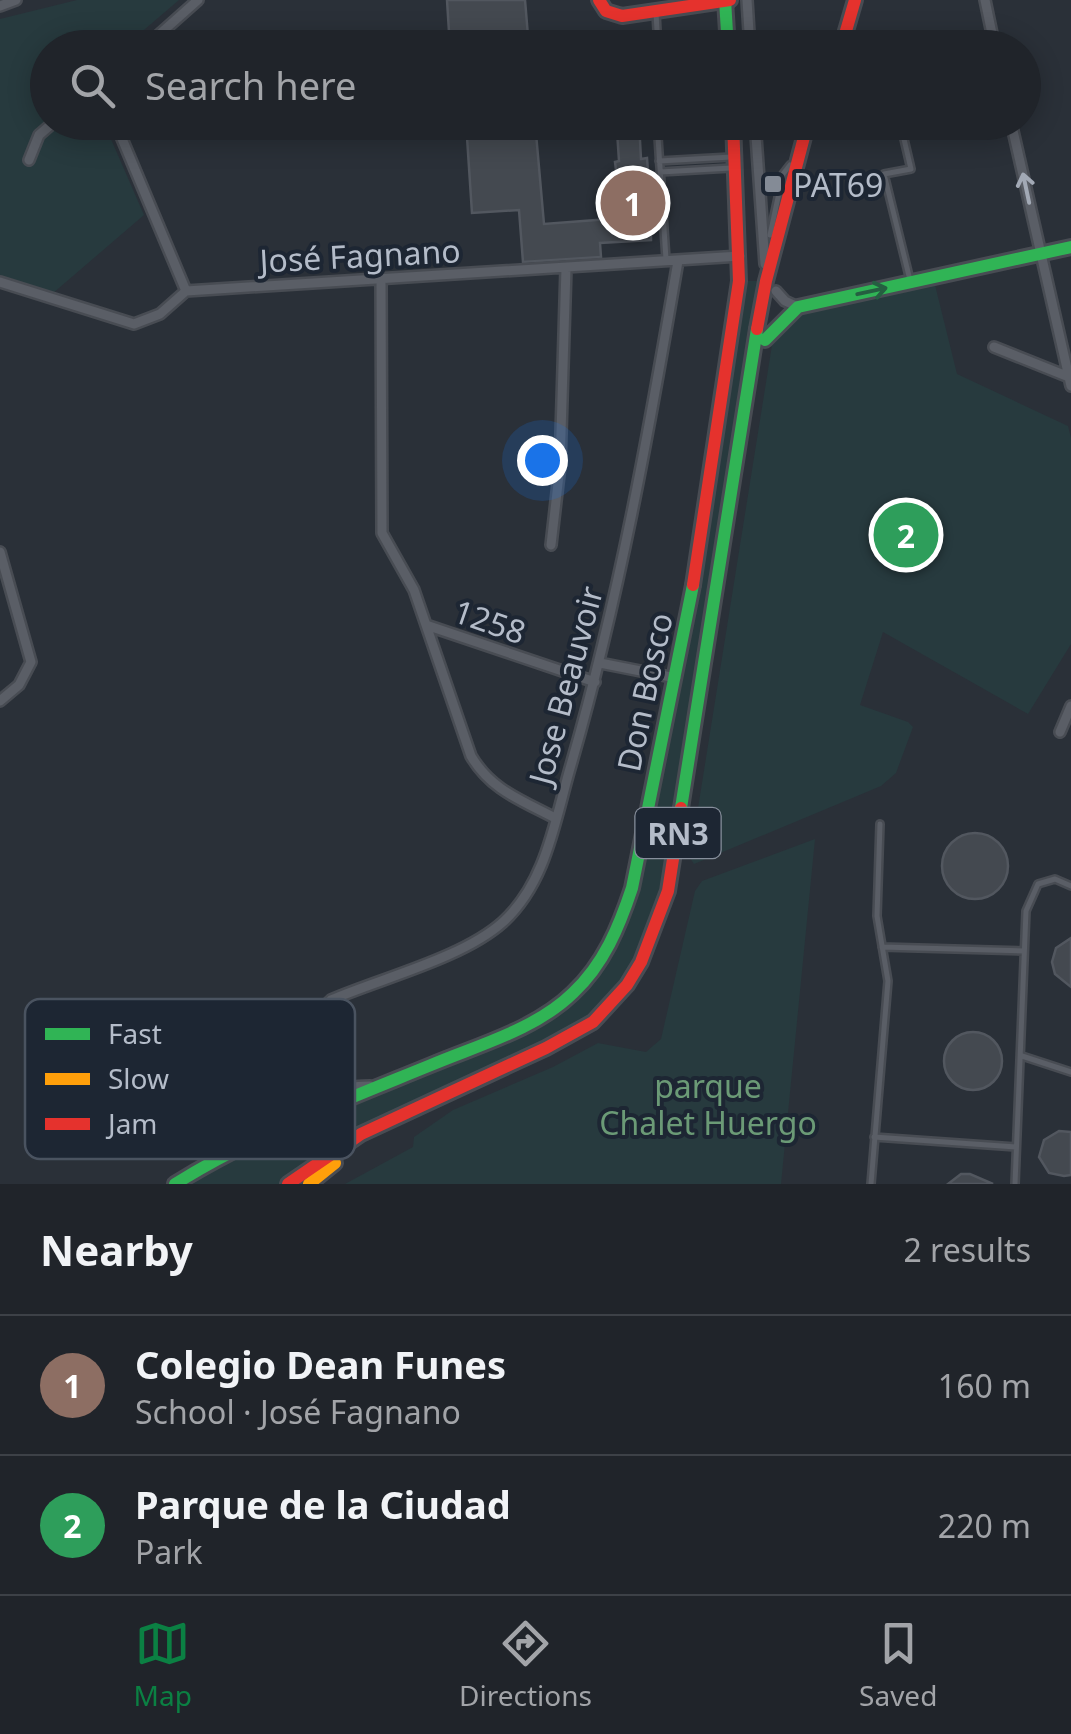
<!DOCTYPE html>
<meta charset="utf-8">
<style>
:root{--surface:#20242a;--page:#2d3036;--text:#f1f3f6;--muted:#a2a4a8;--line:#3d4147;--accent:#0b8043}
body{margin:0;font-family:"Noto Sans",sans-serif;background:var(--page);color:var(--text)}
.you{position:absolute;left:542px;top:460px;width:35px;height:35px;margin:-25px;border:8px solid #fff;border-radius:50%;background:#1a73e8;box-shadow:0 0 0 15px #1a73e833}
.badge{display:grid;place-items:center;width:65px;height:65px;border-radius:50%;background:var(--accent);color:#fff;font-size:32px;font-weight:700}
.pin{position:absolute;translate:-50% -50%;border:5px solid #fff;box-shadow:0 2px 10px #0006}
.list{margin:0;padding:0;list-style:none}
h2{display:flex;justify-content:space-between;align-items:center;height:130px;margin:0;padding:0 40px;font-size:42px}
h2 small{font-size:32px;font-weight:400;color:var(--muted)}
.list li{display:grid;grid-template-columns:65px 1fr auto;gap:30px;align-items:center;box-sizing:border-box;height:140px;padding:0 40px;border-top:2px solid var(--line)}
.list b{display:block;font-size:38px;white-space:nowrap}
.list p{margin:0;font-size:32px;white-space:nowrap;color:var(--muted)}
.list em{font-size:32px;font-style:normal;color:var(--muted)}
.icon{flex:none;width:55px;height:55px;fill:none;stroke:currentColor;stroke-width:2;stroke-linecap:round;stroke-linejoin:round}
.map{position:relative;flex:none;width:1071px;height:1184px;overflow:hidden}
.search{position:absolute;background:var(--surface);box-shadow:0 5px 25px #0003;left:30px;right:30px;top:30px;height:110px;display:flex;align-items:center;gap:25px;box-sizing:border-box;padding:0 35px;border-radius:55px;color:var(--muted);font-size:38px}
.sheet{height:410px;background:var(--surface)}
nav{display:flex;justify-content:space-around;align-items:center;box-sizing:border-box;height:140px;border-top:2px solid var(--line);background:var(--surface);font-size:28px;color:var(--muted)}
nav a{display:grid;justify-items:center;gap:5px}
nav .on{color:var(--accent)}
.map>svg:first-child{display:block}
</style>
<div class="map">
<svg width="1071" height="1184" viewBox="0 0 1071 1184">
<rect width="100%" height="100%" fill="#2a3038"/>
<path fill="#273a3e" d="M77,0H179L124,47L48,48V122L104,123L144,215L52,294L0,279V19Z
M739,281H766L655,933L593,1022L398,1116L288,1184H175L554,1009L618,930L676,678Z
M935,285L957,374L1068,426L1071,438V644L1028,714L883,632L860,705L908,722L913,727L896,773L881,786L694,864L690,858L772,345L785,326L801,314Z
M815,839L781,1184H345L413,1147L414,1137L453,1110L553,1067L598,1043L646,1052L661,1039L695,891L702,881Z"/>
<path fill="#444950" stroke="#52575f" stroke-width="2.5" d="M447,0H525L529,48H450Z
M466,122H535L544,224L622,218L615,162L619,161L617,131L589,133L588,122H639L641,159L647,158L649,185L644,186L646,217L651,216V240L600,243L601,257L523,262L519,210L472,213Z
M942 866a33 33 0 1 1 66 0a33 33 0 1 1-66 0Z
M1071,938V987L1055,974L1052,962L1056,948Z
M944 1061a29 29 0 1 1 58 0a29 29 0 1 1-58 0Z
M1059,1131L1071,1132V1175L1064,1176L1049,1173L1039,1157L1044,1140Z
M961,1174H970L993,1184H948Z"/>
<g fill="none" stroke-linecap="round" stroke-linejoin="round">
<g stroke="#484c53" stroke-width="10">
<path id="lane" d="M656,13L658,48
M657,122L666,259
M900,122L911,169L884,174L910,280
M659,161L731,157
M660,172L731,168
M770,235L783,174L790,165
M882,947L1024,951
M1022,1056L1071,1072
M874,1137L1016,1147
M871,1184L888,981L877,916L880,824
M1015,1184L1026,911L1038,884L1055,879L1071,886"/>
</g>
<g stroke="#484c53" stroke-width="14">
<path id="street" d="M747,0L750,48
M985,0L995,48
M0,6L16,0
M144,48L198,0
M115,122L186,291
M755,122L765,264
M1011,122L1071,386
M29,160L39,135L54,122
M381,279L382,533L414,590L471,756C491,790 521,800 555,818
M0,282L134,324L160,314L186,291L740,256
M776,291L785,301L798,307
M994,347L1069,377
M551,545L560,466L566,268
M0,552L31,662L19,685L0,701
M426,625L595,682
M600,663L676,678
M1060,732L1071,706
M296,1049C300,1098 332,1087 370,1086
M217,1155L265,1100L316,1014L331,1000C382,978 463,958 503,922C547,882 555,819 571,765C619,599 649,431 678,261"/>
</g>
<g stroke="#484c53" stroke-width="18">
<path id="fast" d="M725,0L728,48
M765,340L798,307L1071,247
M681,808L757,329
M175,1184C255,1134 343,1101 431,1065C478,1045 535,1030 573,993C604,964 619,927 632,888L693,585"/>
</g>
<g stroke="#484c53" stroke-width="18">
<path id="slow" d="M309,1184L335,1163"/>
</g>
<g stroke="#484c53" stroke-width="18">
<path id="jam" d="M599,0L606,11L622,16L730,0
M841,48L855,0
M757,329L766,281L808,122
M693,585L739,281L733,122
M288,1184L361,1134L546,1048L593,1022L627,985L641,962L668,891L681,808"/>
</g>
<use href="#lane" stroke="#5a5e66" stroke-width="5"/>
<use href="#street" stroke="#5a5e66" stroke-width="9"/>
<use href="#fast" stroke="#30b455" stroke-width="12"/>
<use href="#slow" stroke="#ff9f0a" stroke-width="12"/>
<use href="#jam" stroke="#e5322d" stroke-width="12"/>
</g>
<defs><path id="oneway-shaft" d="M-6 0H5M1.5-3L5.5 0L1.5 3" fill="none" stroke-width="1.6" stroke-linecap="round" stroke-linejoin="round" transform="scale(2.5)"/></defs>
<use stroke="#a2a9b5" href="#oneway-shaft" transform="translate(1026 188) rotate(-102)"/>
<use stroke="#255f41" href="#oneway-shaft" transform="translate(872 291) rotate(-12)"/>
<rect fill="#848b96" stroke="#1d2633" stroke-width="4" x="763" y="174" width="20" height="20" rx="5"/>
<g text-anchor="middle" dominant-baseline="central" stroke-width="8" stroke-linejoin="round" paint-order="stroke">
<rect fill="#1d2633" stroke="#878f9c" stroke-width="2.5" x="635.5" y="808" width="85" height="50" rx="8"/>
<g font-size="30" font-weight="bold" fill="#b4bcc9">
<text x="678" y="833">RN3</text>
</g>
<g font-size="32" fill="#b4bcc9" stroke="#1d2633" text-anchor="start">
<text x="793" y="184">PAT69</text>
</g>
<g font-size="32" fill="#b4bcc9" stroke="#1d2633">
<text transform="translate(360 255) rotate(-3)">José Fagnano</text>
<text transform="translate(490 621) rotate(19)">1258</text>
<text transform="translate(565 685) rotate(-75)">Jose Beauvoir</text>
<text transform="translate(644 692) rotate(-78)">Don Bosco</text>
</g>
<g font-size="32" fill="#6b9a76" stroke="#1d2633">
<text x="708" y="1085">parque<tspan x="708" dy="37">Chalet Huergo</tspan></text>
</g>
</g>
<rect x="25" y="999" width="330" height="160" rx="15" fill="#1d2633" stroke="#4a5360" stroke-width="2.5"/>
<rect x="45" y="1028" width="45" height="12" fill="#30b455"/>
<rect x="45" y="1073" width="45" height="12" fill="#ff9f0a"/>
<rect x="45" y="1118" width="45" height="12" fill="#e5322d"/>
<g font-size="28" fill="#b4bcc9">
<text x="108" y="1044">Fast</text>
<text x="108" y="1089">Slow</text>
<text x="108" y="1134">Jam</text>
</g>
</svg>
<div class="you"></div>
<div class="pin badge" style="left:633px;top:203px;background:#8d6e63">1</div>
<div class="pin badge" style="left:906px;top:535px;background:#2e9e5b">2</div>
<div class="search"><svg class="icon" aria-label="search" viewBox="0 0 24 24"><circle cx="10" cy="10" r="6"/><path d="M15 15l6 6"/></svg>Search here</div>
</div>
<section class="sheet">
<h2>Nearby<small>2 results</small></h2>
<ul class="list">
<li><span class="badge" style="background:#8d6e63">1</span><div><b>Colegio Dean Funes</b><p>School · José Fagnano</p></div><em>160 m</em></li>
<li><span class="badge" style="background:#2e9e5b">2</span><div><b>Parque de la Ciudad</b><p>Park</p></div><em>220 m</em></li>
</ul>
</section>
<nav>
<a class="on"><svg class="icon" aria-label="map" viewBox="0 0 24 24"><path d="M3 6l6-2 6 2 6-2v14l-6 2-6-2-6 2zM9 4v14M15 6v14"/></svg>Map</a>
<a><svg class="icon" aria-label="directions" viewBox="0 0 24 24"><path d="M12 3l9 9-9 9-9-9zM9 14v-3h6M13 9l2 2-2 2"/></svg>Directions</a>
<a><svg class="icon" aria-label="saved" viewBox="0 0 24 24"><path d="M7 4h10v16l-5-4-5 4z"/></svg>Saved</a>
</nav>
